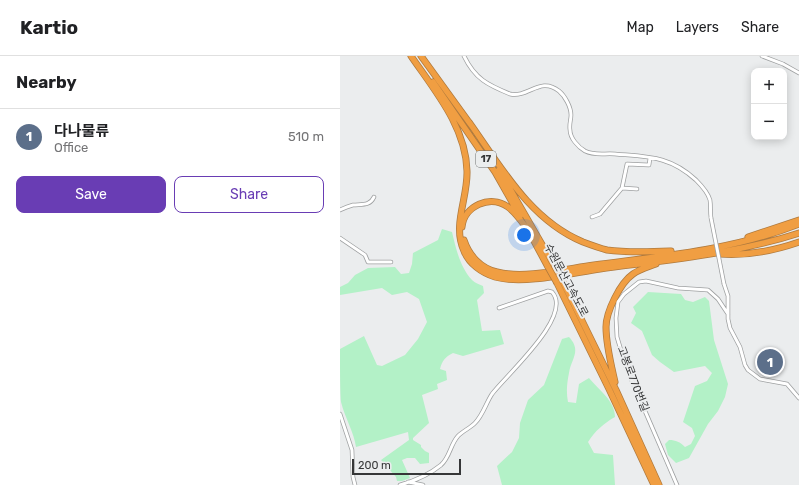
<!DOCTYPE html>
<meta charset="utf-8">
<style>
:root{--surface:#fff;--page:#f6f6f6;--text:#202124;--muted:#757577;--line:#e0e0e0;--accent:#693db4}
body{margin:0;font-family:Rubik,"Noto Sans KR",sans-serif;background:var(--page);color:var(--text)}
.controls{position:absolute;right:12px;top:12px;display:grid;overflow:hidden;border-radius:8px;box-shadow:0 2px 10px #0003}
.controls button{width:36px;height:36px;display:grid;place-items:center;padding:0;border:0;border-bottom:1px solid var(--line);background:var(--surface);color:var(--text);font:20px sans-serif}
.scale{position:absolute;left:12px;bottom:10px;width:109px;box-sizing:border-box;padding-left:4px;border:2px solid #363738;border-top:0;font-size:11px;line-height:14px;white-space:nowrap;color:#363738;-webkit-text-stroke:3px #ebedee;paint-order:stroke}
.you{position:absolute;left:184px;top:179px;width:14px;height:14px;margin:-10px;border:3px solid #fff;border-radius:50%;background:#1a73e8;box-shadow:0 0 0 6px #1a73e833}
.badge{display:grid;place-items:center;width:26px;height:26px;border-radius:50%;background:var(--accent);color:#fff;font-size:13px;font-weight:700}
.pin{position:absolute;translate:-50% -50%;border:2px solid #fff;box-shadow:0 1px 4px #0006}
.list{margin:0;padding:0;list-style:none}
h2{display:flex;justify-content:space-between;align-items:center;height:52px;margin:0;padding:0 16px;font-size:17px}
h2 small{font-size:13px;font-weight:400;color:var(--muted)}
.list li{display:grid;grid-template-columns:26px 1fr auto;gap:12px;align-items:center;box-sizing:border-box;height:56px;padding:0 16px;border-top:1px solid var(--line)}
.list b{display:block;font-size:15px;white-space:nowrap}
.list p{margin:0;font-size:13px;white-space:nowrap;color:var(--muted)}
.list em{font-size:13px;font-style:normal;color:var(--muted)}
.actions{display:flex;gap:8px;padding:12px 16px}
.actions a{flex:1;padding:9px 0;border:1px solid var(--accent);border-radius:8px;text-align:center;font-size:14px;color:var(--accent)}
.actions .main{background:var(--accent);color:#fff}
.map{position:relative;flex:none;width:459px;height:429px;overflow:hidden}
header{display:flex;align-items:center;gap:24px;box-sizing:border-box;height:56px;padding:0 20px;background:var(--surface);border-bottom:1px solid var(--line)}
header strong{font-size:19px}
nav{display:flex;gap:22px;margin-inline-start:auto;font-size:14px}
main{display:flex}
aside{flex:1;background:var(--surface)}
.map>svg:first-child{display:block}
</style>
<header>
<strong>Kartio</strong>
<nav><a>Map</a><a>Layers</a><a>Share</a></nav>
</header>
<main>
<aside>
<h2>Nearby<small></small></h2>
<ul class="list">
<li><span class="badge" style="background:#5c6f8a">1</span><div><b>다나물류</b><p>Office</p></div><em>510 m</em></li>
</ul>
<div class="actions"><a class="main">Save</a><a>Share</a></div>
</aside>
<div class="map">
<svg width="459" height="429" viewBox="0 0 459 429">
<rect width="100%" height="100%" fill="#ebedee"/>
<path fill="#b3f1c7" d="M102,173L112,176C116,193 120,211 132,224C135,227 139,228 143,230L144,237L137,244L142,275L160,274L164,288L123,300L113,297C105,301 102,305 100,313L106,315L107,324L97,328L98,333L82,339L89,367L73,382V384L81,389V391L85,395L89,397V407L80,408L75,402H67L62,404L70,422L62,425H57L56,421L41,404L69,384L68,376L16,391C14,376 5,362 1,346C0,335 0,306 0,293L24,280L37,309L42,310L65,299L78,283L87,266L79,243L67,236L52,239L42,232L0,239V231L8,227L15,219L28,212L55,211L61,218L69,217L72,208L73,197L98,184Z
M308,236L341,238L345,244L353,246L365,241L369,245L374,284L388,328L385,341L378,355L368,368L349,402L336,407L328,399L325,388L329,384C336,384 340,386 345,391L351,388L355,380L352,372L343,366L355,330L367,325L372,317L365,310L334,316L320,306L312,299L302,275L291,267L296,257L293,251Z
M229,281C242,295 231,303 229,317C227,327 226,336 228,346L236,347L239,328L249,322C259,334 275,345 275,361C264,367 255,375 248,386L254,397L273,399L275,429H162L157,410L172,396L179,382L180,367L188,344L204,329L222,283Z"/>
<g fill="none" stroke-linecap="round" stroke-linejoin="round">
<g stroke="#9ea0a1" stroke-width="4.5">
<path id="street" d="M124,0C135,23 148,29 170,38C189,42 200,20 219,35C225,40 231,51 231,59C231,64 229,68 230,74C230,82 238,91 245,95C255,100 265,97 275,98C309,101 330,100 356,124C362,130 368,137 370,144C371,150 370,156 371,162
M422,0L443,8L459,17
M282,132L297,133
M0,154C4,152 9,150 13,149C22,148 30,150 34,141
M252,161L260,158L282,132L287,108L309,109L310,102
M0,182L25,199L28,206H51
M384,228L388,240V263L390,272L400,291L405,309L408,314L420,323L447,328L459,342
M0,358L12,394L13,421L15,429
M68,426L83,429
M60,429C74,425 90,418 101,409C110,401 110,389 118,380C123,375 130,372 135,367C143,359 146,347 152,338C166,319 234,260 212,236L208,235L159,252
M337,429L286,311L277,281L276,262L278,246L284,238L299,226L306,225L338,232L368,234L378,243L388,258"/>
</g>
<g stroke="#af7a3e" stroke-width="7">
<path id="highway" d="M71,0C95,35 126,71 127,115C128,142 112,169 124,195C129,208 142,217 155,221C183,229 232,217 260,213C327,204 395,198 459,177
M81,0L131,69
M93,26L155,116L180,160
M129,66C161,111 190,164 243,186C251,189 259,192 267,194C288,197 309,196 331,195
M159,114L215,211
M122,171C124,150 150,138 168,151C176,157 182,166 188,174
M187,172L208,211
M408,181L459,164
M124,184C129,199 140,212 157,216C184,223 225,213 254,209C322,200 394,194 459,168
M380,198C407,200 433,195 459,186
M223,226L276,334L319,429
M217,227L269,333L314,429
M275,326C271,308 266,289 266,271C266,256 280,227 293,218C300,213 308,211 316,208"/>
</g>
<use href="#street" stroke="#fff" stroke-width="3"/>
<use href="#highway" stroke="#f09e42" stroke-width="5.5"/>
<g stroke="#9ea0a1" stroke-width="4.5" stroke-linecap="butt">
<path id="street-bridge" d="M371,162L384,228"/>
</g>
<g stroke="#af7a3e" stroke-width="7" stroke-linecap="butt">
<path id="highway-bridge" d="M208,211L217,227
M215,211L223,226"/>
</g>
<use href="#street-bridge" stroke="#fff" stroke-width="3"/>
<use href="#highway-bridge" stroke="#f09e42" stroke-width="5.5"/>
</g>
<g text-anchor="middle" dominant-baseline="central" stroke-width="4" stroke-linejoin="round" paint-order="stroke">
<rect fill="#ebedee" stroke="#6c6e6f" stroke-width="1" x="136" y="95" width="20" height="16" rx="3"/>
<g font-size="10" font-weight="bold" fill="#363738">
<text x="146" y="103">17</text>
</g>
<g font-size="11" fill="#363738" stroke="#ebedee">
<text transform="translate(226 224) rotate(62)">수원문산고속도로</text>
<text transform="translate(293 323) rotate(69)">고봉로770번길</text>
</g>
</g>
</svg>
<div class="controls">
<button>+</button>
<button>−</button>
</div>
<div class="scale">200 m</div>
<div class="you"></div>
<div class="pin badge" style="left:430px;top:306px;background:#5c6f8a">1</div>
</div>
</main>
